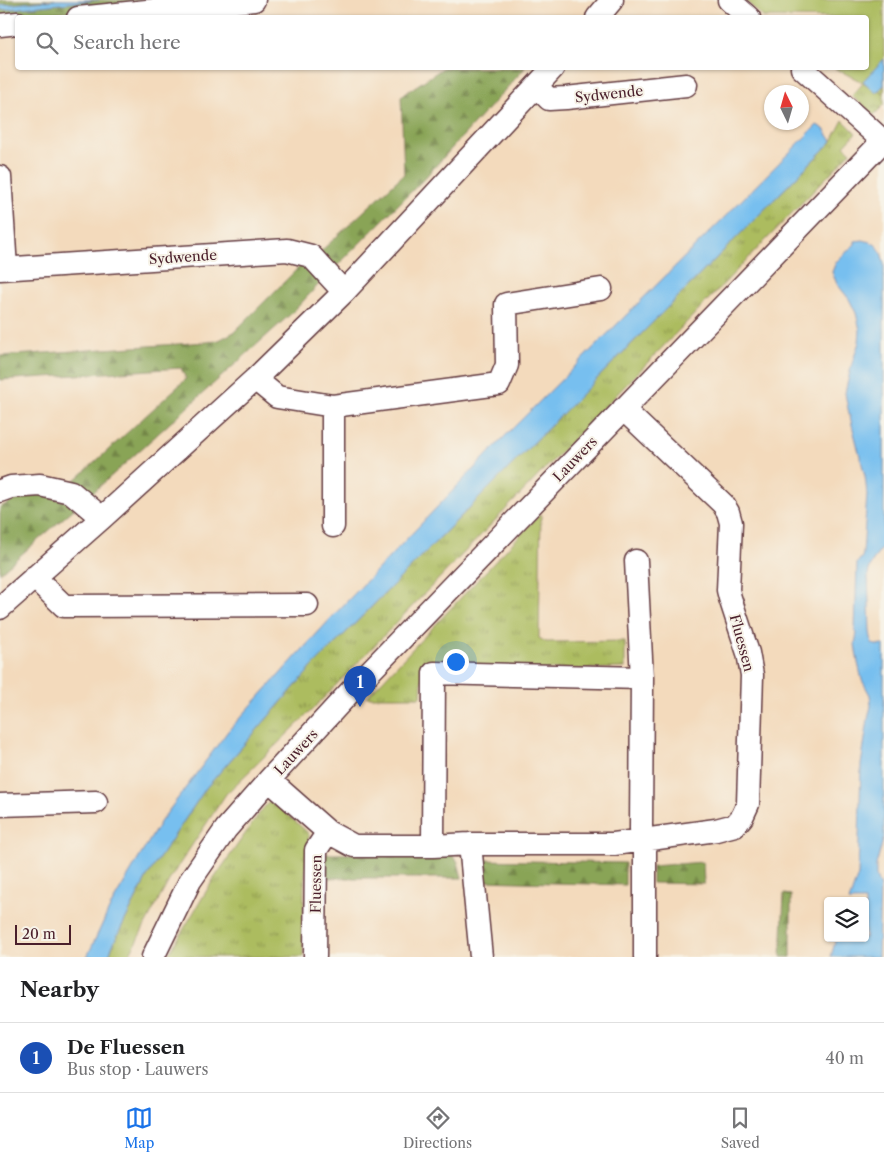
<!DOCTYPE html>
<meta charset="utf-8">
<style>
:root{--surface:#fff;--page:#f6f6f6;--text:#202124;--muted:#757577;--line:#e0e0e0;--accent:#1a73e8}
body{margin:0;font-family:"Libre Caslon Text",serif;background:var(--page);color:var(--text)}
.controls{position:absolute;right:15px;bottom:15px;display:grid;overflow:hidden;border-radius:5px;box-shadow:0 1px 4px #0004}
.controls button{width:45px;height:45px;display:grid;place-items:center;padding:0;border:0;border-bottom:1px solid var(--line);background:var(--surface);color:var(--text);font:25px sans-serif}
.compass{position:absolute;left:764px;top:85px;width:45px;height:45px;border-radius:50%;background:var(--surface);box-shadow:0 1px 4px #0004;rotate:355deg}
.scale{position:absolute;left:15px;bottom:12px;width:56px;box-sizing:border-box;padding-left:5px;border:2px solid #4a1f2b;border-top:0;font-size:14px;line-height:18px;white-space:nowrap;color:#4a1f2b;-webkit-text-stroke:4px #f7f3e8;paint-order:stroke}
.you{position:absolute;left:455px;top:661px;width:18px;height:18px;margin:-12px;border:4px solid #fff;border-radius:50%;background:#1a73e8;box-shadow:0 0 0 8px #1a73e833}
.badge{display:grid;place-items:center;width:32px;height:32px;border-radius:50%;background:var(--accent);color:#fff;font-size:16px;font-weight:700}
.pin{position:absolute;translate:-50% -41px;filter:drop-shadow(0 1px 2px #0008)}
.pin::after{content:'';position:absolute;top:26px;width:18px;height:15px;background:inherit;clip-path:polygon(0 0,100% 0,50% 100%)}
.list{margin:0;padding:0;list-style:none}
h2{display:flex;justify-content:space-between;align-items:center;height:65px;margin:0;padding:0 20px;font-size:21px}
h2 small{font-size:16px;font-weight:400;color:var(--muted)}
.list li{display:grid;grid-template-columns:32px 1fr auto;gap:15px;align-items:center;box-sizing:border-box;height:70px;padding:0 20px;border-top:1px solid var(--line)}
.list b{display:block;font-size:19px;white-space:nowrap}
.list p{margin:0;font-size:16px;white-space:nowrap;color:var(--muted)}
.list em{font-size:16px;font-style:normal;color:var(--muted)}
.icon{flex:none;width:28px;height:28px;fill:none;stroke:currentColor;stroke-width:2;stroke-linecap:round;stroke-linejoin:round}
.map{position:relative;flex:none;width:884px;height:957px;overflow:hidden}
.search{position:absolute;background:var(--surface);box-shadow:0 1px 4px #0004;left:15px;right:15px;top:15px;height:55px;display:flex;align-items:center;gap:12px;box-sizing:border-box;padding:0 18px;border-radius:5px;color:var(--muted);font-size:19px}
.sheet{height:135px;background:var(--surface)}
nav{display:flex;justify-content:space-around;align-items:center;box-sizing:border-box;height:70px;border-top:1px solid var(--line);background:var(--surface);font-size:14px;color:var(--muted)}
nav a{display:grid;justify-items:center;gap:2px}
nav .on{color:var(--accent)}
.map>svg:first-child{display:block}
</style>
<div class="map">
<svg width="884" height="957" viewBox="0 0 884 957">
<defs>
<pattern id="grass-tufts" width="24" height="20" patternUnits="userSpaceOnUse" patternTransform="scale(1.25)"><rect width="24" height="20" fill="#acbc5f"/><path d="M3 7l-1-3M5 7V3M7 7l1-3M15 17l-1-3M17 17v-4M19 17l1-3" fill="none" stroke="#8e984f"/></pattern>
<pattern id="forest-firs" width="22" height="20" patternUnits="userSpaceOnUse" patternTransform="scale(1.25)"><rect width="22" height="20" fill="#89a456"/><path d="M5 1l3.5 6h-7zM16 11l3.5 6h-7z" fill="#728547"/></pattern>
</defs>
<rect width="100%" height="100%" fill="#f7f3e8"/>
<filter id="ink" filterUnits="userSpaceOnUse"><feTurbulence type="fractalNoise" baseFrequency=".02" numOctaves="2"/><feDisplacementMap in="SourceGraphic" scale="10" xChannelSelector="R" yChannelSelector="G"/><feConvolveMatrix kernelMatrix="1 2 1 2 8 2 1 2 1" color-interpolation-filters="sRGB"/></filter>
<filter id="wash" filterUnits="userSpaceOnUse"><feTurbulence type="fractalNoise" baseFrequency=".0096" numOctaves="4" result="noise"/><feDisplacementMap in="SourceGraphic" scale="20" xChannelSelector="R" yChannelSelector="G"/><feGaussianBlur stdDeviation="1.12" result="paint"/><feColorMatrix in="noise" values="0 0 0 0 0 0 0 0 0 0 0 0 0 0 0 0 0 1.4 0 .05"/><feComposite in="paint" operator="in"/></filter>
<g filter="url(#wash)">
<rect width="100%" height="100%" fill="#f3dabc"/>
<path fill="url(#grass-tufts)" stroke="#7b6e45" d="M864,82L884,85V105L874,115L852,96Z
M843,120L856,133L844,146L851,152L311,711L226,794L171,877L128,957H108L115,940L148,875L206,788L312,667L832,141Z
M541,513L539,638L546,642L625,641V668L427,672L422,680L421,697H367Z
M271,800L306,831L309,835L304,887L303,957H167L213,880L261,811Z"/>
<path fill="url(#forest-firs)" stroke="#6a6240" d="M0,0H55L2,5V10L99,0H180L0,18Z
M443,68H525L421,182L338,265L331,263L320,252L404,174L401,96Z
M303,263L317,275L320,283L293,312L88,497L72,483L186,379L181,368L0,380V356L207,342L219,340L234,332Z
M39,494L72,503L74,509L0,573V507L20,498Z
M451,853L458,862L462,878H318L324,854Z
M481,860L625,863V885L483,881Z
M703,862L704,884L652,883V866Z
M784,894L791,895V957H781Z"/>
<path fill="#acbc5f" stroke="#7b6e45" d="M745,0H884V93L834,68H866V18L763,17Z"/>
<path fill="#77bfef" stroke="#606f8d" d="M55,0H99L1,10L0,9V7L2,5Z
M884,59V85L876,93L863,81Z
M817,125L824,129L832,141L312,667L206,788L148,875L115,940L108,957H87L111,905L161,821L228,731L333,616L507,434Z
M863,240C879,244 880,248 884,263V544C878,555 870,562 868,575L870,632L872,643L875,645H884V837L876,865V876L880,888L878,957H831L836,938H865V901H849L858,875L861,765L868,719L871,706L870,695L862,680L858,663L855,644L857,633L855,631L857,563L862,557L863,553L867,494L865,476L848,409L845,393L851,367L859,342L860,330L856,313L849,299L837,284L832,272L836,262L855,244V241Z"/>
</g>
<g filter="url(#ink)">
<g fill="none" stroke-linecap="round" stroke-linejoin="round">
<g stroke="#633b41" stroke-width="25">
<path id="minor" d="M729,0L749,18
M78,18L254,0
M597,18L612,0
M0,25L18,23
M802,68L883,141
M537,87L549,99L566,98L686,85
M0,177L6,268
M0,269L287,250L311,256L344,292
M255,379L277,397L333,406L499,384L507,365L506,304L601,289
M0,491L11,487L40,485L71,492L102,518
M333,526V406
M636,561L642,678L641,829L645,850V957
M34,577L64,606L307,605
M0,608L102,518L255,379L344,292L553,68
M269,780L328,832
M0,805L96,802
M470,844L481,957
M433,846L434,673L642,678
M153,957L190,881L226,829L269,780L350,692L884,140
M315,957L316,850L328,832L354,846H433L470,844H614L716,830L735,825L742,817L748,804L752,675L748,653L730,598L728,590L731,523L728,512L723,504L623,409"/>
</g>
<use href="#minor" stroke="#fff" stroke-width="22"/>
</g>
</g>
<g text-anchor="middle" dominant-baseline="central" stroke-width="4" stroke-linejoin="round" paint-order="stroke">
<g font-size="14" fill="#4a1f2b" stroke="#f7f3e8">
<text transform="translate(609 94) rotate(-6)">Sydwende</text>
<text transform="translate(183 257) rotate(-4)">Sydwende</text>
<text transform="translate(575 459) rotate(-46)">Lauwers</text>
<text transform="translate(742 643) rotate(75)">Fluessen</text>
<text transform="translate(296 752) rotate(-47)">Lauwers</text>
<text transform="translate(316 884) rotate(-89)">Fluessen</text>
</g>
</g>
</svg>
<div class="controls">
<button><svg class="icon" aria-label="layers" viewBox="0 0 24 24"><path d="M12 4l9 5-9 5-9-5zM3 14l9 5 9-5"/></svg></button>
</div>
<svg class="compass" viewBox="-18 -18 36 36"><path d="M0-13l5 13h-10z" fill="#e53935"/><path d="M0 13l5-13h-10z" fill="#757577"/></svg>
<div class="scale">20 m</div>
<div class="you"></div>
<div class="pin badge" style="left:360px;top:707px;background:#1a4fb4">1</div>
<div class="search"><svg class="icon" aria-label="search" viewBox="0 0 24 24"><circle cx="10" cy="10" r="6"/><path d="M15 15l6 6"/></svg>Search here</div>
</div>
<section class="sheet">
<h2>Nearby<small></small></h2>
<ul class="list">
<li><span class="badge" style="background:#1a4fb4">1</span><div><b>De Fluessen</b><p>Bus stop · Lauwers</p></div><em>40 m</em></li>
</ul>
</section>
<nav>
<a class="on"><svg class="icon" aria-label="map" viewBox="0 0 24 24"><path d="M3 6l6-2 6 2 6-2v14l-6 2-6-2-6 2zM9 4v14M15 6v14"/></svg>Map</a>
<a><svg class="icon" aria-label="directions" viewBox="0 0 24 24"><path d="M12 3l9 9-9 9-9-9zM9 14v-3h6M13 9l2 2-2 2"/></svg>Directions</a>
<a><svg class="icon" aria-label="saved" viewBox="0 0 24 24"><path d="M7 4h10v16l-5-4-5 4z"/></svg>Saved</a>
</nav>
